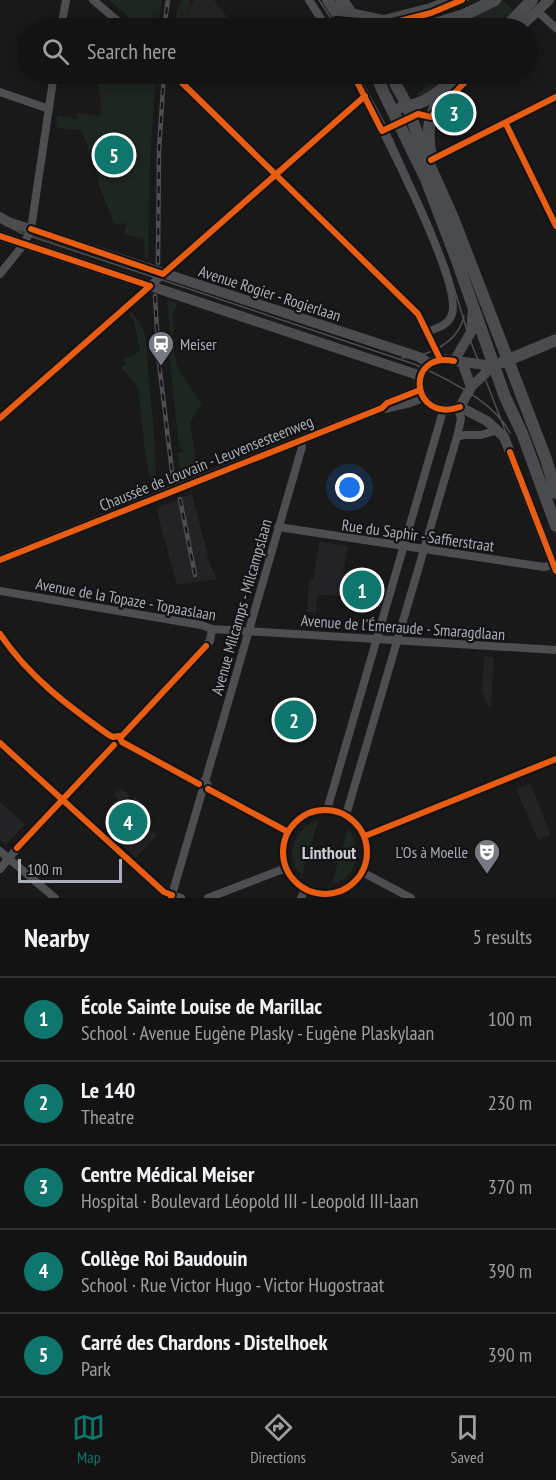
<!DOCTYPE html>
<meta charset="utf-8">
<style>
:root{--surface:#131313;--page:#1c1c1c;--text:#f1f3f6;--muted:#9d9ea0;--line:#323233;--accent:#0f766e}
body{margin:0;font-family:"PT Sans Narrow",sans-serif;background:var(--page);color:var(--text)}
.scale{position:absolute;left:18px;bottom:15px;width:104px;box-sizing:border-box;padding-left:6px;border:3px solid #aaaeba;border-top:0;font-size:16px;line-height:21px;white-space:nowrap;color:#aaaeba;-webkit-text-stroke:4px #131315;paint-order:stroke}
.you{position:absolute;left:350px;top:488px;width:21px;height:21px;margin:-15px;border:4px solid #fff;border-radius:50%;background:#1a73e8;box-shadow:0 0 0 9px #1a73e833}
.badge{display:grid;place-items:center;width:39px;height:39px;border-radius:50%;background:var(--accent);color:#fff;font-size:20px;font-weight:700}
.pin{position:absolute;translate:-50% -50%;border:3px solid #fff;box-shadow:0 2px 6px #0006}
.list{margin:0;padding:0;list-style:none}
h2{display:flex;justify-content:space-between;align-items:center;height:78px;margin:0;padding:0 24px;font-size:26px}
h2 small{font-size:20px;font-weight:400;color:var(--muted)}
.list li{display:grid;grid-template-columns:39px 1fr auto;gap:18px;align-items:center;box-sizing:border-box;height:84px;padding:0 24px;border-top:2px solid var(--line)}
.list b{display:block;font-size:22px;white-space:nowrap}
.list p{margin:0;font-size:20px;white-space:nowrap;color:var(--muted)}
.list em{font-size:20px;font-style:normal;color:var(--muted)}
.icon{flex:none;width:33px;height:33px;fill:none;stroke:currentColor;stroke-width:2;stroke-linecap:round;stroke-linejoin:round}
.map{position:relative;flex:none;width:556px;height:898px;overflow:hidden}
.search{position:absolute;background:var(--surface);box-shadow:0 3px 15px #0003;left:18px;right:18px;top:18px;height:66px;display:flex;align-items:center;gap:15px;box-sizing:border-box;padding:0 21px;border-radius:33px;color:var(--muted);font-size:22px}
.sheet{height:498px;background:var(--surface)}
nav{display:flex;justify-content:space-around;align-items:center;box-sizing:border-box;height:84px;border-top:2px solid var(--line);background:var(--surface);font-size:16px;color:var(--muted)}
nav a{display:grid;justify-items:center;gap:3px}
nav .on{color:var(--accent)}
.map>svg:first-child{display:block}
</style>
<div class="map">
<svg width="556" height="898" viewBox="0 0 556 898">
<rect width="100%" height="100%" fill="#191919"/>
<path fill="#232325" d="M194,0H214L234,26L231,28H192L187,20L190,7Z
M192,494L210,564L217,579L177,585L158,516L157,508Z
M319,541L348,546L343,574H348V578L350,577L386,587L380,606L349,597L348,604L342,602V596L320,595L317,597L316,613L307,612L309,579L313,580Z
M484,656L494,657L491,706H488L482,691Z
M530,783L551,835L538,840L516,789Z
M118,788L130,794L127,799L132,802L135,797L140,801L134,813L139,818L145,809L152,813L146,824L157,835L136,858L104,828L117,813L111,807L118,799L114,795Z
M0,802L25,824L6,845L0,840Z"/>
<path fill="#1e2620" d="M109,0H162L157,28H141Z
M182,0H190L187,20L192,28H174L177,10Z
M502,0L516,12L499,28H469L467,24L469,19Z
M96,74H156L150,163L148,259H145L144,239L124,234L127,223L115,225L100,188L97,173L82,131L56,127L57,116L78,119L76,113L100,116L101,102Z
M423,74H454L420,99L417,93L428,86Z
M167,300L177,303L173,314L174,329L172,343L178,369L202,404L190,422L197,467L192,470L193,473L182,476L177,453L183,452L179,446L168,346L171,345Z
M131,312L139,321L145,334L154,434L156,482L154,488L152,489L145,451L138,388L121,367L126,363L123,360L140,351L134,321L129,315Z
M318,820L311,846L315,844L313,854L307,856L302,875C282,857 295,827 318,820Z
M348,828C363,848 359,875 334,884L332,883L338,862L333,864L336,855L341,852Z"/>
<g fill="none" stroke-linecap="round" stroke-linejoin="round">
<path stroke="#4d4e52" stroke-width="8" d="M93,0L126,28
M309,0L327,28
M537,11L556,28
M61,28L66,0
M173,74L418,314L440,359
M353,74C373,111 463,281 452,314C449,325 437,328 427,332
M0,92L49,109
M506,124L556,226
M431,160L556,97
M0,274L24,244L31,229L54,74
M0,418L365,96
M457,437L464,435H481L498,430
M278,527L544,567L553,565
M0,591L201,625L212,629L556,650
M0,634C28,676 68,706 109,735L113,737L120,736L122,742L129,747L199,784L202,782H206L208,785V789L288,832
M121,737L210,641L212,629
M0,743L164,892L181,898
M205,782L300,454L302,447L299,441
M283 852a42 42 0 1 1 84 0a42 42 0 1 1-84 0Z
M327,810L443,411
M346,815L457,437L461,419L458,408
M365,836L556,759
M0,851L55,898
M0,869L14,852L114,745
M362,872L411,898
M171,898L202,792
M208,898L286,868
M301,898L305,889"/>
<path stroke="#4c4c50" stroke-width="10" d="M519,28L549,0
M441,106L473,74
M0,217L8,222L419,357L430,364
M0,236L421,376
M442,359L493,366L471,387L460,407C419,422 403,367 442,359Z
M454,361L471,332L473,309
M462,362L471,387
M460,407L487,421L504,437L556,571
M386,408L407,403L423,397
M190,484L382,408L387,403L420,390
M0,560L170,492"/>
<path stroke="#4a4b4e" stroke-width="12" d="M328,0L346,28
M342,0L361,28
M351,14L384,21L431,9L453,0
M422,28L464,15L495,0
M505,28L532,0
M377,74L381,87L426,179L455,255L505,397L522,433L556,526
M390,74L408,107L423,151L453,218L508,360L546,459L556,493
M402,107C425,106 443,89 459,74
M431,156C426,132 428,113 444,94
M503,362L556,340"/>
<path stroke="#4d4e51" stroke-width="1.5" d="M319,0L337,28
M382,28L428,16L468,0
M358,74L388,130L430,223L448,268L469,337L548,541
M0,222L21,233L414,364C444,377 495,402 510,433
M402,358C428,357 458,343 464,316"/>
<g stroke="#4d4e51" stroke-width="4.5">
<path id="rail" d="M164,28L168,0
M158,263L159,149L164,74
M155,296L159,363L173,480
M180,499L195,575"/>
</g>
<use href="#rail" stroke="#131315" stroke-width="2" stroke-dasharray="7" stroke-linecap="butt"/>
<path stroke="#4c4c50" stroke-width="10" d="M170,492L190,484"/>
<g stroke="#131315" stroke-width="10">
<path id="cycleway" d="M327,28L325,27L336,21L384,25L431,13L462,0
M173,74L418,314L440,359
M353,74L382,131L418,114L431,117L473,74
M506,124L556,226
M431,160L556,97
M31,229L163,274L365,96
M0,236L150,286
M454,361C404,351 411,424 460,407
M0,418L150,286
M510,452L556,571
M0,560L382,408L387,403L420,390
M0,634C28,676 68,706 109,735L113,737L119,736L122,742L199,784
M121,737L206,646
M0,743L164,892L172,895L171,898
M208,789L288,832
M283 852a42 42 0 1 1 84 0a42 42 0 1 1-84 0Z
M365,836L556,759
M17,848L114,745"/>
</g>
<use href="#cycleway" stroke="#e95d12" stroke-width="6"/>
</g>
<defs>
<g id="station-pin" transform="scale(1.35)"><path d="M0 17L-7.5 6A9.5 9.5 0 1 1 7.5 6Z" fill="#777a82" stroke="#131315"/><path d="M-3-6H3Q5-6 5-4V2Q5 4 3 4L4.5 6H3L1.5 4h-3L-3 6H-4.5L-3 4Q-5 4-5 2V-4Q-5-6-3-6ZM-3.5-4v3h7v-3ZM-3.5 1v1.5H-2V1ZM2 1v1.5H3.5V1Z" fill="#fff"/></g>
<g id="theatre-pin" transform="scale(1.35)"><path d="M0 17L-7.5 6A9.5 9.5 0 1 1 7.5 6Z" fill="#777a82" stroke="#131315"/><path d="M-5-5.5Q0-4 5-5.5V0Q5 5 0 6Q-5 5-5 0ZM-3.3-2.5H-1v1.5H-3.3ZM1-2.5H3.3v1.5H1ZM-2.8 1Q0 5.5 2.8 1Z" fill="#fff"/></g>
</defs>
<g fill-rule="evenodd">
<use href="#station-pin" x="161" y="344"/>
<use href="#theatre-pin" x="487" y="852"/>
</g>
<g text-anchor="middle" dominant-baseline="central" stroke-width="4.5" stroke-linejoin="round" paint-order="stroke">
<g font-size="16" fill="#aaaeba" stroke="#131315">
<text transform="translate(270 293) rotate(18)">Avenue Rogier - Rogierlaan</text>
<text transform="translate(206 463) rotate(-22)">Chaussée de Louvain - Leuvensesteenweg</text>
<text transform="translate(418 535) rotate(8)">Rue du Saphir - Saffierstraat</text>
<text transform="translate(126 599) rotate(10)">Avenue de la Topaze - Topaaslaan</text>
<text transform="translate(241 607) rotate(-74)">Avenue Milcamps - Milcampslaan</text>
<text transform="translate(403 627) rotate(4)">Avenue de l'Émeraude - Smaragdlaan</text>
</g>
<g font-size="16" fill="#aaaeba" stroke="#131315" text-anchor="start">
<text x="180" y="344">Meiser</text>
<text x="468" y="852" text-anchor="end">L'Os à Moelle</text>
</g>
<g font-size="18" font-weight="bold" fill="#cbced6" stroke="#131315">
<text x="329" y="852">Linthout</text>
</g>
</g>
</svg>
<div class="scale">100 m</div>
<div class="you"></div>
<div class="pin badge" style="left:362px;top:590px">1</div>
<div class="pin badge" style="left:294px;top:720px">2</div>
<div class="pin badge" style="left:454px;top:113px">3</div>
<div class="pin badge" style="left:128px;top:822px">4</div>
<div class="pin badge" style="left:114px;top:155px">5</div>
<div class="search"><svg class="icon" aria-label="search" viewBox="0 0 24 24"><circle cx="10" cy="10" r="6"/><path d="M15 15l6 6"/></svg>Search here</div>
</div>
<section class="sheet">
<h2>Nearby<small>5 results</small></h2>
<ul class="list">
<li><span class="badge">1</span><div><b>École Sainte Louise de Marillac</b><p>School · Avenue Eugène Plasky - Eugène Plaskylaan</p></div><em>100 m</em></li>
<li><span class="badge">2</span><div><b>Le 140</b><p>Theatre</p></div><em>230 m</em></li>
<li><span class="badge">3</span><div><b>Centre Médical Meiser</b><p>Hospital · Boulevard Léopold III - Leopold III-laan</p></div><em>370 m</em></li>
<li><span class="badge">4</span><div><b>Collège Roi Baudouin</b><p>School · Rue Victor Hugo - Victor Hugostraat</p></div><em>390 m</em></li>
<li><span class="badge">5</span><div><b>Carré des Chardons - Distelhoek</b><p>Park</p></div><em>390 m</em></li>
</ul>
</section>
<nav>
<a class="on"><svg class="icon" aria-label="map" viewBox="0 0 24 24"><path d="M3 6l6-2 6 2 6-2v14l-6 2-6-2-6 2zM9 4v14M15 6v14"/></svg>Map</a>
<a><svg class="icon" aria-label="directions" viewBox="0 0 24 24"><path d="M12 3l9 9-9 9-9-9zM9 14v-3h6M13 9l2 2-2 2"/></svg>Directions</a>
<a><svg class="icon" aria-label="saved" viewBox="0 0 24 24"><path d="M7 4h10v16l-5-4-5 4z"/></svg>Saved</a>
</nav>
